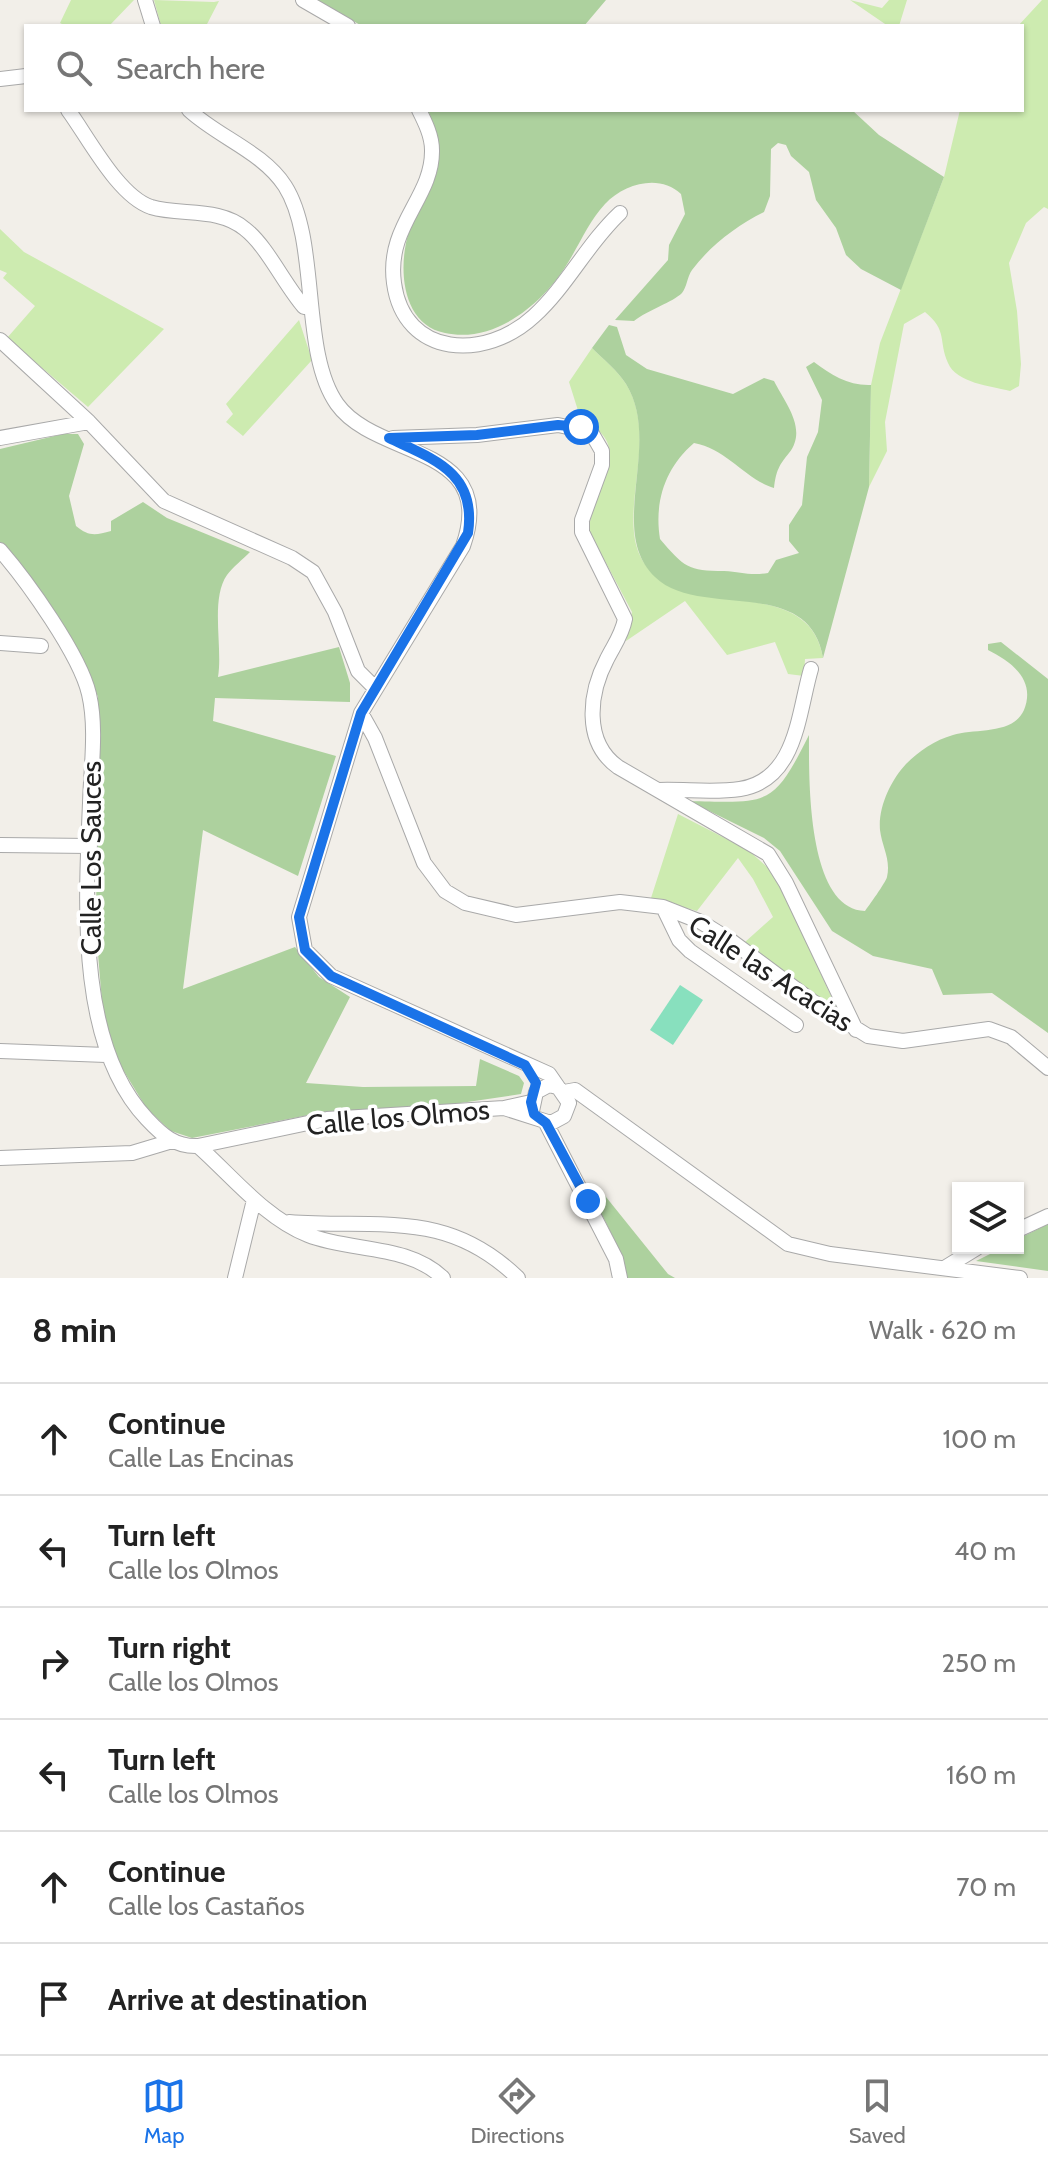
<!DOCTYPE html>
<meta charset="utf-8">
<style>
:root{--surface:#fff;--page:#f2f2f2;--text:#222;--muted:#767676;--line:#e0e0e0;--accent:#1a73e8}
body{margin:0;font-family:Cabin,sans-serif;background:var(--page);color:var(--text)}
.controls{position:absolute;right:24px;bottom:24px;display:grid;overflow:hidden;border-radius:0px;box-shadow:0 2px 6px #0004}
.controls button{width:72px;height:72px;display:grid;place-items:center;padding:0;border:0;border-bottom:2px solid var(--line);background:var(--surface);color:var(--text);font:40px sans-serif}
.stop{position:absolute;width:24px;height:24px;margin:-18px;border:6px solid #1a73e8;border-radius:50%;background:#fff}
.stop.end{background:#1a73e8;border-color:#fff;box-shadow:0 2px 8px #0008}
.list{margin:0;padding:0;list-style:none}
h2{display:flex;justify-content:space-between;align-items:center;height:104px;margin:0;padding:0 32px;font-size:34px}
h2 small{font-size:26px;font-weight:400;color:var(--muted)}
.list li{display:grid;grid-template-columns:52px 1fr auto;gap:24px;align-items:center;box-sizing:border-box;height:112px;padding:0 32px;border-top:2px solid var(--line)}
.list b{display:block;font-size:30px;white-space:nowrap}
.list p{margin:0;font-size:26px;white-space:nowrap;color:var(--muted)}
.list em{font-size:26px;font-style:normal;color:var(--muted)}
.icon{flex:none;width:44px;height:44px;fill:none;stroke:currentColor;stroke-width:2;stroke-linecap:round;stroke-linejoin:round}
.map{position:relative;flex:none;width:1048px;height:1278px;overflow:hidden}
.search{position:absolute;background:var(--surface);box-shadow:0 2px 6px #0004;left:24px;right:24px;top:24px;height:88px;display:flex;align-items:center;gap:20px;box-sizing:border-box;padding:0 28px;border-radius:0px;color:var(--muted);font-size:30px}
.sheet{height:776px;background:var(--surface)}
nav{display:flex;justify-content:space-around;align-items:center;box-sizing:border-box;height:112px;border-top:2px solid var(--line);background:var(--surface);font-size:22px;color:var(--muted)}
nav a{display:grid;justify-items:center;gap:4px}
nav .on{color:var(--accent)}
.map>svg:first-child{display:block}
</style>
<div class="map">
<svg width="1048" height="1278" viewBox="0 0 1048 1278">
<rect width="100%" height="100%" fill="#f2efe9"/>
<path fill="#cdebb0" d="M71,0H134L109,26H66L60,23Z
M154,0L214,2L219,1L206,26H161Z
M850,0L882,8L889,0H907L899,26H888Z
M1042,0H1048V209L1044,207L1026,223L1009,263L1017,311L1021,364L1019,386L1010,391C991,386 956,383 948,363C938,340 948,331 925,312L904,324L885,422L887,451L869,487L871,385L880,343L944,177L960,110H1022V26H1018Z
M0,229L24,252L164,329L88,407L7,338L35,306L3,278L7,273L0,270Z
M299,320L312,360L243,436L226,422L233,414L226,404Z
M592,348C603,359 618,371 626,384C662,442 611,522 647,567C691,621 809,573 823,658L805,659L804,676L788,674L775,642L727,655L685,601L626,641L632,612L589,531C590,489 640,446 581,420L569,382Z
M678,814L748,850L775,874L837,1009L834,1010L745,942L773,917L753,879L738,858L697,911L651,898Z"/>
<path fill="#add19e" d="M317,0H606L584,26H362Z
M428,110H852L879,135L944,177L901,290L861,269L846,255L836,228L816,200L809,172L791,156L786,145L778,143L771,149L770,196L764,212C736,226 711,245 692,270C687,277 687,287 682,293C673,302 648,310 634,321L615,320L668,260L669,245L685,214L681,194C660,174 625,183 605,204C590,220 581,241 569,261C545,302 496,344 445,333C405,325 399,277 406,243C412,213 437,189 439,158C440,142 434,125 428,110Z
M609,325L617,327L626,355L647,369L733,394L764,378L774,381C785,403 808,429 789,453C779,465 776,471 774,488C746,480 727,449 694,443C665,468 654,502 660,539C684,567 688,571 724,571C741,572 750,576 768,573L776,560L799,553L789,541V525L802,505L807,457L818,432L822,400L806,367L814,362C831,375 849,386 871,385L869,487L823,658C809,574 699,620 655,577C606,530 663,444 626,384C618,371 603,359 592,348Z
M63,434H78L84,444L69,496L76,526C89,537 96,535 111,531V521L143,502L167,518L250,552C243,559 233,567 227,575C210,599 223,648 218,677L339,647L350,683V702L215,698L213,721L336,756L298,876L203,830L183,989L295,947L319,977L350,997L306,1083L363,1087L476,1086L480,1059L519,1076L524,1083L521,1094L447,1105L324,1112L192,1138L171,1131L147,1109L112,1052L102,1002L96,930L98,697L86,667L24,568L0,543V449Z
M1001,642L1048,679V1033L992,993L943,995L932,969L873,956L832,931L780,851L764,838L689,801C769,803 773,807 809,735C809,775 806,909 865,911C868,907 886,882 887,877C891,859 882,847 880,830C878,807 891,780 906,764C919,751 935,740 953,735C975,728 1013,735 1024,710C1036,680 1012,662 988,650V644Z
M602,1192L668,1274L675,1278H625L617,1245L594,1199Z
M1048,1224V1271L976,1261L1002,1248H1018V1239Z"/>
<path fill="#88e0be" d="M680,985L703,1000L673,1045L650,1030Z"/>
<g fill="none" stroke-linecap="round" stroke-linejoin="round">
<g stroke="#a9a9a9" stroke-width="16">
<path id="minor" d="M145,0L153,26
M303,0L348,26
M0,79L26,76
M68,110C88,137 118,196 151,207C181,216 219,207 245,229C267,246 284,284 304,307L311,306
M189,110C218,137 263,152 285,186C320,241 300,352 337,404C376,459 499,444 463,546L361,713L299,917L305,950L331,976L549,1074L569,1103L564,1116L551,1123L504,1108
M419,110C425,122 432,136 432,150C433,198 386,225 394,283C404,358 486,361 534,316C567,286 587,244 620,213
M0,340L89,422L164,501L292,558L313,572L335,612L358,671L375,688
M0,438L89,422
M393,438L477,435L558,425L591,432L602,451V465L582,520V532L625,619C622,635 614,645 607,659C589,693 583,742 618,767L768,854L786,883L856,1030
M0,550C27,581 80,655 89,694C97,728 91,768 90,803C86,901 76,1044 147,1119C162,1135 175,1147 198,1146L327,1119L504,1108L531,1102
M0,643L41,646
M361,713L375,738L424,863L445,891L465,903L516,915L620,902L663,907L701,922L730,940L812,1001L868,1036L903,1041L989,1029L1011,1037L1048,1068
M659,790C685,789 714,793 740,789C797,780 798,713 811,669
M0,845L90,846
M663,907L679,940L690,951L796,1025
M0,1051L106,1055
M564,1092L575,1090L788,1244L830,1254L1020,1278
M532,1111L536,1092L549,1085L557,1087
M546,1123L616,1259L620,1278
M198,1146C232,1176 265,1218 308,1235C351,1252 408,1244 443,1278
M0,1158L132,1153L172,1141
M289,1222C379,1229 446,1208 518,1278
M1018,1230L1048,1216
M946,1267L977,1248
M235,1278L254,1200"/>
</g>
<use href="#minor" stroke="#fff" stroke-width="14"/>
</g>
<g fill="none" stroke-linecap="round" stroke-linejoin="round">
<path stroke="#1a73e8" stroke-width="10" d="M581,427L558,425L477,435L389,438C433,459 477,472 468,533L361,713L299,917L305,950L331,976L525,1065L536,1083L531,1102L534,1114L546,1123L588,1201"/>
</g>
<g text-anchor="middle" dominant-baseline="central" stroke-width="7" stroke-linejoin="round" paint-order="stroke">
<g font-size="28" fill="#222" stroke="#fff">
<text transform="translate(91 858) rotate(-90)">Calle Los Sauces</text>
<text transform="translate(771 973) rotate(33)">Calle las Acacias</text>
<text transform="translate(398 1117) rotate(-5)">Calle los Olmos</text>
</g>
</g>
</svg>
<div class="controls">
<button><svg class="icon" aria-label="layers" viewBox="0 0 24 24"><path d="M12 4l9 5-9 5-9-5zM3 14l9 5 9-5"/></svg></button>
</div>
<div class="stop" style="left:581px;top:427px"></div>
<div class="stop end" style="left:588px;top:1201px"></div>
<div class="search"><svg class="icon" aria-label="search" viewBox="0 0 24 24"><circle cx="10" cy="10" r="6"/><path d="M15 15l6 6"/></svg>Search here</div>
</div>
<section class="sheet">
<h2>8 min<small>Walk · 620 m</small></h2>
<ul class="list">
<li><svg class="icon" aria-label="ahead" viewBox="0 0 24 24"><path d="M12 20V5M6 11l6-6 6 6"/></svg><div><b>Continue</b><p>Calle Las Encinas</p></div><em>100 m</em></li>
<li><svg class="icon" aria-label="left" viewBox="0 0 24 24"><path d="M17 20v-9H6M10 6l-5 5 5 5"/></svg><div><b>Turn left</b><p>Calle los Olmos</p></div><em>40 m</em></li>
<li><svg class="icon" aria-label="right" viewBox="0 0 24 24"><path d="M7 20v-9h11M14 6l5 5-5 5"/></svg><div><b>Turn right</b><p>Calle los Olmos</p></div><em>250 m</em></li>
<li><svg class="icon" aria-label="left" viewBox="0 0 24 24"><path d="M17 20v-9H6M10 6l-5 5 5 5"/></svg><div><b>Turn left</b><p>Calle los Olmos</p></div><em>160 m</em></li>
<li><svg class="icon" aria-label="ahead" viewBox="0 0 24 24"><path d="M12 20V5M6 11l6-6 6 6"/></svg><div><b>Continue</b><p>Calle los Castaños</p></div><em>70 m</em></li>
<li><svg class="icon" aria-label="arrive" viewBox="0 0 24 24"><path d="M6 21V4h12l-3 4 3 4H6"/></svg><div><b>Arrive at destination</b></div></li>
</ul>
</section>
<nav>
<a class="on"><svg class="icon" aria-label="map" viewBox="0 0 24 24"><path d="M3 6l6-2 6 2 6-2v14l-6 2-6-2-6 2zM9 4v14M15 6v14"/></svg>Map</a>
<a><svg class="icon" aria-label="directions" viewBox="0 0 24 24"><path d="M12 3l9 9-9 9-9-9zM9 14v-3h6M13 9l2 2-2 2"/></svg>Directions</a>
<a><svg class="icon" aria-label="saved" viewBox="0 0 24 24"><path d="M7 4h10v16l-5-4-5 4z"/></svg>Saved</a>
</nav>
